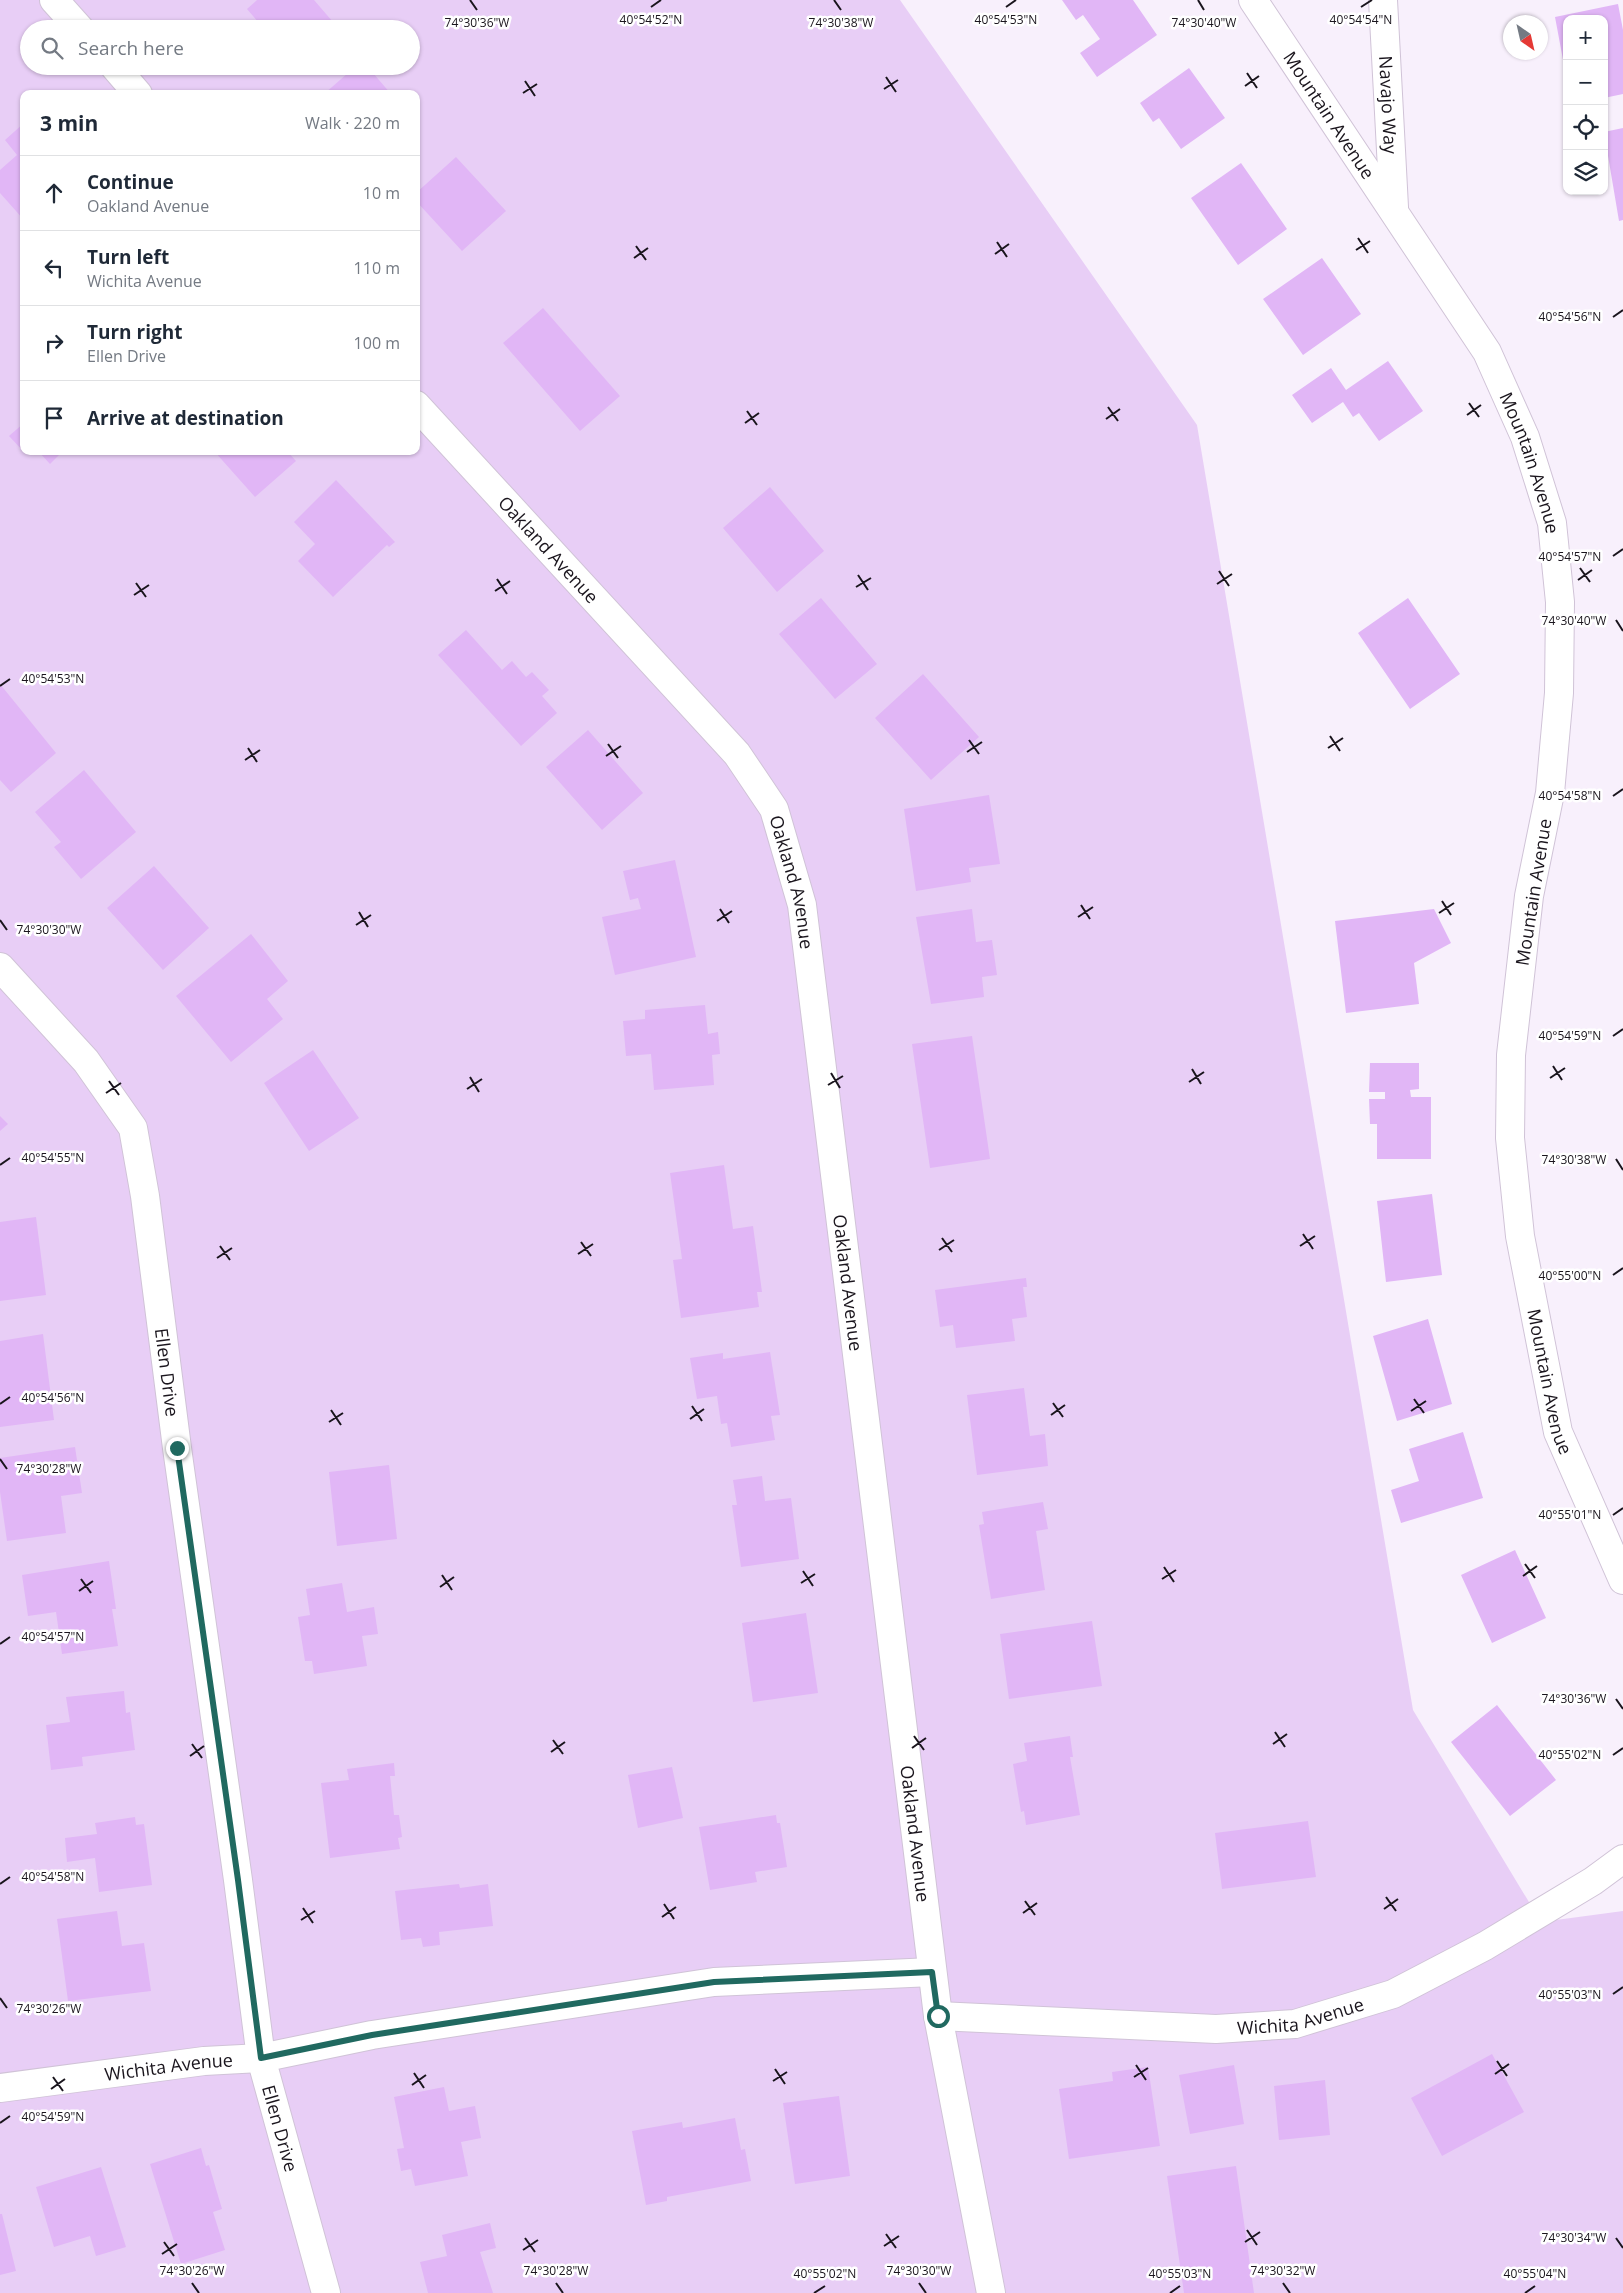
<!DOCTYPE html>
<meta charset="utf-8">
<style>
:root{--surface:#fff;--page:#f6f6f7;--text:#1f2937;--muted:#747a83;--line:#e0e1e3}
body{margin:0;font-family:"Open Sans",sans-serif;background:var(--page);color:var(--text)}
.controls{position:absolute;right:15px;top:15px;display:grid;overflow:hidden;border-radius:10px;box-shadow:0 1px 4px #0004}
.controls button{width:45px;height:45px;display:grid;place-items:center;padding:0;border:0;border-bottom:1px solid var(--line);background:var(--surface);color:var(--text);font:25px sans-serif}
.compass{position:absolute;left:1503px;top:15px;width:45px;height:45px;border-radius:50%;background:var(--surface);box-shadow:0 1px 4px #0004;rotate:146deg}
.stop{position:absolute;width:15px;height:15px;margin:-11px;border:4px solid #206960;border-radius:50%;background:#fff}
.stop.end{background:#206960;border-color:#fff;box-shadow:0 1px 5px #0008}
.list{margin:0;padding:0;list-style:none}
h2{display:flex;justify-content:space-between;align-items:center;height:65px;margin:0;padding:0 20px;font-size:21px}
h2 small{font-size:16px;font-weight:400;color:var(--muted)}
.list li{display:grid;grid-template-columns:32px 1fr auto;gap:15px;align-items:center;box-sizing:border-box;height:75px;padding:0 20px;border-top:1px solid var(--line)}
.list b{display:block;font-size:19px;white-space:nowrap}
.list p{margin:0;font-size:16px;white-space:nowrap;color:var(--muted)}
.list em{font-size:16px;font-style:normal;color:var(--muted)}
.icon{flex:none;width:28px;height:28px;fill:none;stroke:currentColor;stroke-width:2;stroke-linecap:round;stroke-linejoin:round}
.map{position:relative;flex:none;width:1623px;height:2293px;overflow:hidden}
.search{position:absolute;background:var(--surface);box-shadow:0 1px 4px #0004;left:20px;top:20px;width:400px;height:55px;display:flex;align-items:center;gap:12px;box-sizing:border-box;padding:0 18px;border-radius:28px;color:var(--muted);font-size:19px}
.panel{position:absolute;background:var(--surface);box-shadow:0 1px 4px #0004;left:20px;top:90px;width:400px;height:365px;border-radius:10px}
.map>svg:first-child{display:block}
</style>
<div class="map">
<svg width="1623" height="2293" viewBox="0 0 1623 2293">
<rect width="100%" height="100%" fill="#f8f0fc"/>
<path fill="#e8cef6" fill-rule="evenodd" d="M0,0H900L1197,425L1413,1710L1541,1922L1623,1911V2293H0ZM29,29H411V66H29ZM24,94H416V451H24Z"/>
<path fill="#e1b6f6" d="M257,0H314L339,29H264L247,9Z
M1062,0H1133L1157,35L1097,77L1080,53L1100,39L1083,15L1076,20Z
M1618,4L1623,30V94L1604,98V19H1567V64L1564,65L1555,17Z
M356,66H367L391,94H324Z
M1189,68L1225,118L1181,149L1159,118L1153,122L1140,103Z
M24,123V220L0,193V170L17,155L5,140Z
M1623,128V220L1619,221L1604,132Z
M456,157L506,211L462,251L416,201V193Z
M1241,163L1287,229L1238,265L1191,198Z
M1322,258L1361,314L1303,355L1263,299Z
M543,308L620,396L580,431L503,343Z
M1388,361L1423,411L1379,441L1359,413L1353,417L1343,402L1312,423L1292,395L1331,368L1346,390Z
M24,423V452L9,436Z
M38,451H63L50,464Z
M214,451H287L296,461L255,497Z
M336,480L395,542L389,547L387,545L333,597L298,561L315,544L294,522Z
M770,487L824,551L777,592L723,528Z
M821,598L877,664L835,699L779,634Z
M1408,598L1460,674L1410,709L1358,633Z
M466,630L502,670L512,661L526,677L532,672L549,690L542,696L557,713L521,746L438,655Z
M923,674L979,737L931,780L875,718Z
M0,684L56,753L11,792L0,780Z
M588,730L643,793L602,830L546,767Z
M84,770L136,832L81,879L54,847L61,842L35,812Z
M989,795L1000,864L969,868L971,882L916,891L904,809Z
M675,860L696,957L615,975L602,917L641,909L638,898L630,900L623,871Z
M154,866L209,928L163,970L107,908Z
M972,909L976,942L992,940L997,975L982,977L984,997L931,1004L916,917Z
M1434,909L1451,943L1414,963L1419,1004L1346,1013L1335,921Z
M251,934L288,981L267,999L283,1019L231,1062L176,996Z
M705,1005L708,1034L718,1032L720,1054L712,1055L714,1085L654,1090L651,1054L626,1056L623,1021L645,1019V1010Z
M972,1036L990,1159L930,1168L912,1044Z
M313,1050L359,1118L309,1151L264,1083Z
M1370,1063H1419V1089L1410,1090L1411,1097H1431V1159H1377V1124H1370L1369,1099H1385V1092H1369Z
M0,1116L8,1124L0,1131Z
M724,1165L733,1229L753,1226L762,1292H757L759,1307L681,1318L673,1260L682,1259L670,1173Z
M1432,1194L1442,1275L1386,1282L1377,1201Z
M36,1217L46,1295L0,1301V1222Z
M1026,1278L1027,1287H1023L1027,1317L1012,1319L1015,1341L956,1348L953,1325L940,1327L935,1290Z
M1428,1319L1452,1404L1397,1421L1373,1336Z
M43,1334L54,1420L0,1427V1341Z
M770,1352L780,1415L771,1416L775,1440L731,1447L727,1423L721,1424L717,1396L697,1399L690,1358L723,1353V1359Z
M1024,1388L1030,1436L1045,1434L1048,1466L977,1475L967,1395Z
M1463,1432L1483,1498L1401,1523L1391,1490L1419,1481L1409,1449Z
M75,1447L82,1493L61,1496L66,1533L7,1541L0,1492V1458Z
M389,1465L397,1539L337,1546L329,1472Z
M762,1476L765,1501L791,1498L799,1559L741,1567L732,1505H737L733,1480Z
M1043,1502L1048,1529L1036,1531L1045,1590L991,1599L979,1525L984,1524L982,1512Z
M1515,1550L1546,1618L1492,1643L1461,1575Z
M109,1561L116,1609H112L118,1646L62,1654L56,1612L28,1616L22,1575Z
M342,1583L347,1612L374,1607L378,1634L362,1636L367,1666L314,1674L312,1661H305L298,1617L310,1615L306,1589Z
M806,1613L818,1693L753,1702L742,1623Z
M1092,1621L1102,1686L1009,1699L1000,1634Z
M124,1691L126,1713L130,1712L135,1750L82,1757L83,1766L51,1770L46,1725L70,1722L66,1697Z
M1497,1705L1556,1780L1510,1816L1451,1742Z
M1070,1736L1073,1757H1070L1080,1815L1026,1825L1024,1811L1021,1812L1013,1764L1027,1761L1024,1743Z
M394,1763L395,1776H390L394,1815H399L402,1837L398,1838L400,1849L330,1858L321,1783L349,1780L347,1769Z
M672,1767L683,1818L638,1828L628,1775Z
M776,1815L777,1823H780L787,1867L755,1872L757,1882L710,1890L699,1827Z
M135,1817L136,1825L144,1824L152,1885L99,1892L95,1858L67,1862L65,1838L97,1834L95,1823Z
M1308,1821L1316,1877L1222,1889L1215,1833Z
M459,1884L460,1888L488,1884L493,1926L439,1932L440,1945L423,1947L421,1938L401,1940L395,1891Z
M117,1911L122,1946L144,1943L151,1991L68,2001L57,1919Z
M1492,2054L1524,2112L1442,2156L1411,2098Z
M1234,2065L1244,2124L1190,2134L1179,2075Z
M1148,2067L1160,2146L1069,2159L1059,2089L1113,2081L1112,2072Z
M1325,2080L1330,2135L1279,2140L1274,2086Z
M444,2087L449,2111L475,2106L481,2138L461,2142L468,2176L415,2186L411,2169L401,2171L397,2149L404,2148L394,2097Z
M839,2096L850,2176L795,2184L783,2103Z
M735,2118L741,2150L745,2149L751,2181L667,2197V2201L646,2205L632,2131L682,2122L683,2128Z
M201,2148L206,2166L209,2165L222,2209L213,2212L225,2250L181,2264L150,2164Z
M1236,2166L1254,2293H1184L1167,2176Z
M101,2167L126,2247L96,2256L90,2236L54,2247L36,2187Z
M0,2214H2L16,2271L0,2275Z
M490,2223L496,2248L480,2252L493,2293H428L420,2262L447,2256L442,2235Z"/>
<g fill="none" stroke-linecap="round" stroke-linejoin="round">
<g stroke="#d0c3d7" stroke-width="30">
<g id="minor">
<path d="M54,0L80,29"/>
<path id="s1" d="M1253,0L1487,352L1525,437L1552,523L1560,602L1559,693L1550,793L1529,896L1511,1055L1510,1138L1520,1236L1558,1432L1623,1580"/>
<path id="s2" d="M1383,0L1394,207"/>
<path d="M114,66L138,94"/>
<path id="s3" d="M416,405L737,754L774,809L802,905L938,2016L991,2293"/>
<path id="s4" d="M0,967L86,1061L133,1128L145,1196L177,1448L238,1880L261,2058L326,2293"/>
<path id="s5" d="M938,2016L1216,2029L1295,2024L1393,1994L1485,1946L1593,1881L1623,1859"/>
<path id="s6" d="M0,2088L204,2061L261,2058L372,2035L714,1982L932,1972"/>
</g>
</g>
<use href="#minor" stroke="#fff" stroke-width="28"/>
</g>
<g fill="none" stroke-linecap="round" stroke-linejoin="round">
<path stroke="#206960" stroke-width="6" d="M177,1448L238,1880L261,2058L372,2035L714,1982L932,1972L938,2016"/>
</g>
<path fill="none" stroke="#1a151d" stroke-width="2" d="M470,0L477,10M834,0L841,10M1198,0L1204,10M651,7L661,0M1006,7L1016,0M1361,7L1372,0M1247,73L1257,88M886,77L896,92M525,81L535,96M1245,86L1259,76M884,89L898,80M523,93L537,84M1358,238L1368,253M997,242L1007,257M636,246L646,260M1356,250L1370,241M995,254L1009,244M634,258L648,248M1613,317L1623,310M1469,403L1479,417M1108,407L1118,421M747,411L757,425M1467,415L1481,405M1106,419L1120,409M745,423L759,413M1613,556L1623,549M1580,568L1590,582M1219,571L1229,586M858,575L868,590M497,579L507,594M1578,580L1592,570M136,583L146,597M1217,584L1232,574M856,587L871,578M495,591L510,581M134,595L149,585M1616,620L1623,631M0,686L10,679M1330,736L1340,751M969,740L979,754M608,744L618,758M248,748L257,762M1328,748L1343,738M967,752L982,742M606,756L621,746M245,760L260,750M1613,796L1623,789M1442,901L1451,915M1081,905L1090,919M720,909L729,923M359,912L368,927M1439,913L1454,903M1078,917L1093,907M0,920L7,930M717,921L732,911M356,925L371,915M1613,1036L1623,1029M1553,1066L1562,1080M1192,1069L1201,1084M831,1073L840,1088M470,1077L479,1092M1550,1078L1565,1068M109,1081L119,1095M1189,1082L1204,1072M828,1085L843,1076M467,1089L482,1079M106,1093L121,1083M1616,1159L1623,1170M0,1165L10,1158M1303,1234L1313,1249M942,1238L952,1252M581,1242L591,1256M220,1246L230,1260M1300,1246L1315,1236M939,1250L954,1240M578,1254L593,1244M217,1258L232,1248M1613,1275L1623,1268M1414,1399L1424,1413M1053,1403L1063,1417M0,1404L10,1397M692,1406L702,1421M331,1410L341,1425M1411,1411L1426,1401M1051,1415L1065,1405M690,1419L704,1409M329,1422L343,1413M0,1459L7,1469M1613,1515L1623,1508M1525,1564L1535,1578M1164,1567L1174,1582M803,1571L813,1586M442,1575L452,1590M1523,1576L1537,1566M81,1579L91,1593M1162,1579L1176,1570M801,1583L815,1574M440,1587L454,1577M79,1591L93,1581M0,1644L10,1637M1616,1699L1623,1709M1275,1732L1285,1747M914,1736L924,1750M553,1740L563,1754M192,1744L202,1758M1273,1744L1287,1734M912,1748L926,1738M551,1752L565,1742M1613,1755L1623,1748M190,1756L204,1746M0,1884L10,1877M1386,1897L1396,1911M1025,1901L1035,1915M664,1904L674,1919M303,1908L313,1923M1384,1909L1398,1899M1023,1913L1037,1903M662,1917L676,1907M301,1920L315,1911M1613,1994L1623,1987M0,1998L7,2008M1497,2061L1507,2076M1136,2065L1146,2080M775,2069L785,2084M414,2073L424,2088M1495,2074L1509,2064M53,2077L63,2091M1134,2077L1148,2068M773,2081L787,2072M412,2085L426,2075M51,2089L65,2079M0,2123L10,2116M1247,2230L1257,2245M886,2234L896,2248M525,2238L535,2252M1616,2238L1623,2248M164,2242L174,2256M1245,2242L1260,2232M884,2246L899,2236M523,2250L538,2240M162,2254L177,2244M192,2283L199,2293M556,2283L563,2293M919,2283L926,2293M1283,2283L1290,2293M814,2293L825,2286M1170,2293L1180,2286M1525,2293L1535,2286"/>
<g text-anchor="middle" dominant-baseline="central" stroke-width="5" stroke-linejoin="round" paint-order="stroke">
<g font-size="18" fill="#1a151d" stroke="#fff">
<text stroke="none"><textPath href="#s2" startOffset="105">Navajo Way</textPath></text>
<text stroke="none"><textPath href="#s1" startOffset="138">Mountain Avenue</textPath></text>
<text stroke="none"><textPath href="#s1" startOffset="542">Mountain Avenue</textPath></text>
<text stroke="none"><textPath href="#s3" startOffset="196">Oakland Avenue</textPath></text>
<text stroke="none"><textPath href="#s3" startOffset="616">Oakland Avenue</textPath></text>
<text transform="translate(1533 892) rotate(-81)">Mountain Avenue</text>
<text stroke="none"><textPath href="#s3" startOffset="1021">Oakland Avenue</textPath></text>
<text stroke="none"><textPath href="#s4" startOffset="456">Ellen Drive</textPath></text>
<text stroke="none"><textPath href="#s1" startOffset="1472">Mountain Avenue</textPath></text>
<text stroke="none"><textPath href="#s3" startOffset="1576">Oakland Avenue</textPath></text>
<text stroke="none"><textPath href="#s5" startOffset="364">Wichita Avenue</textPath></text>
<text stroke="none"><textPath href="#s6" startOffset="170">Wichita Avenue</textPath></text>
<text stroke="none"><textPath href="#s4" startOffset="1221">Ellen Drive</textPath></text>
</g>
</g>
<g font-size="12" text-anchor="middle" fill="#1a151d" stroke="#fff" stroke-width="5" stroke-linejoin="round" paint-order="stroke">
<text x="651" y="24">40°54'52"N</text>
<text x="1361" y="24">40°54'54"N</text>
<text x="1006" y="24">40°54'53"N</text>
<text x="841" y="27">74°30'38"W</text>
<text x="477" y="27">74°30'36"W</text>
<text x="1204" y="27">74°30'40"W</text>
<text x="1570" y="321">40°54'56"N</text>
<text x="1570" y="561">40°54'57"N</text>
<text x="1574" y="625">74°30'40"W</text>
<text x="53" y="683">40°54'53"N</text>
<text x="1570" y="800">40°54'58"N</text>
<text x="49" y="934">74°30'30"W</text>
<text x="1570" y="1040">40°54'59"N</text>
<text x="53" y="1162">40°54'55"N</text>
<text x="1574" y="1164">74°30'38"W</text>
<text x="1570" y="1280">40°55'00"N</text>
<text x="53" y="1402">40°54'56"N</text>
<text x="49" y="1473">74°30'28"W</text>
<text x="1570" y="1519">40°55'01"N</text>
<text x="53" y="1641">40°54'57"N</text>
<text x="1574" y="1703">74°30'36"W</text>
<text x="1570" y="1759">40°55'02"N</text>
<text x="53" y="1881">40°54'58"N</text>
<text x="1570" y="1999">40°55'03"N</text>
<text x="49" y="2013">74°30'26"W</text>
<text x="53" y="2121">40°54'59"N</text>
<text x="1574" y="2242">74°30'34"W</text>
<text x="192" y="2275">74°30'26"W</text>
<text x="556" y="2275">74°30'28"W</text>
<text x="919" y="2275">74°30'30"W</text>
<text x="1283" y="2275">74°30'32"W</text>
<text x="825" y="2278">40°55'02"N</text>
<text x="1180" y="2278">40°55'03"N</text>
<text x="1535" y="2278">40°55'04"N</text>
</g>
</svg>
<div class="controls">
<button>+</button>
<button>−</button>
<button><svg class="icon" aria-label="locate" viewBox="0 0 24 24"><circle cx="12" cy="12" r="6"/><path d="M12 2v4M12 18v4M2 12h4M18 12h4"/></svg></button>
<button><svg class="icon" aria-label="layers" viewBox="0 0 24 24"><path d="M12 4l9 5-9 5-9-5zM3 14l9 5 9-5"/></svg></button>
</div>
<svg class="compass" viewBox="-18 -18 36 36"><path d="M0-13l5 13h-10z" fill="#e53935"/><path d="M0 13l5-13h-10z" fill="#747a83"/></svg>
<div class="stop" style="left:938px;top:2016px"></div>
<div class="stop end" style="left:177px;top:1448px"></div>
<div class="search"><svg class="icon" aria-label="search" viewBox="0 0 24 24"><circle cx="10" cy="10" r="6"/><path d="M15 15l6 6"/></svg>Search here</div>
<section class="panel">
<h2>3 min<small>Walk · 220 m</small></h2>
<ul class="list">
<li><svg class="icon" aria-label="ahead" viewBox="0 0 24 24"><path d="M12 20V5M6 11l6-6 6 6"/></svg><div><b>Continue</b><p>Oakland Avenue</p></div><em>10 m</em></li>
<li><svg class="icon" aria-label="left" viewBox="0 0 24 24"><path d="M17 20v-9H6M10 6l-5 5 5 5"/></svg><div><b>Turn left</b><p>Wichita Avenue</p></div><em>110 m</em></li>
<li><svg class="icon" aria-label="right" viewBox="0 0 24 24"><path d="M7 20v-9h11M14 6l5 5-5 5"/></svg><div><b>Turn right</b><p>Ellen Drive</p></div><em>100 m</em></li>
<li><svg class="icon" aria-label="arrive" viewBox="0 0 24 24"><path d="M6 21V4h12l-3 4 3 4H6"/></svg><div><b>Arrive at destination</b></div></li>
</ul>
</section>
</div>
